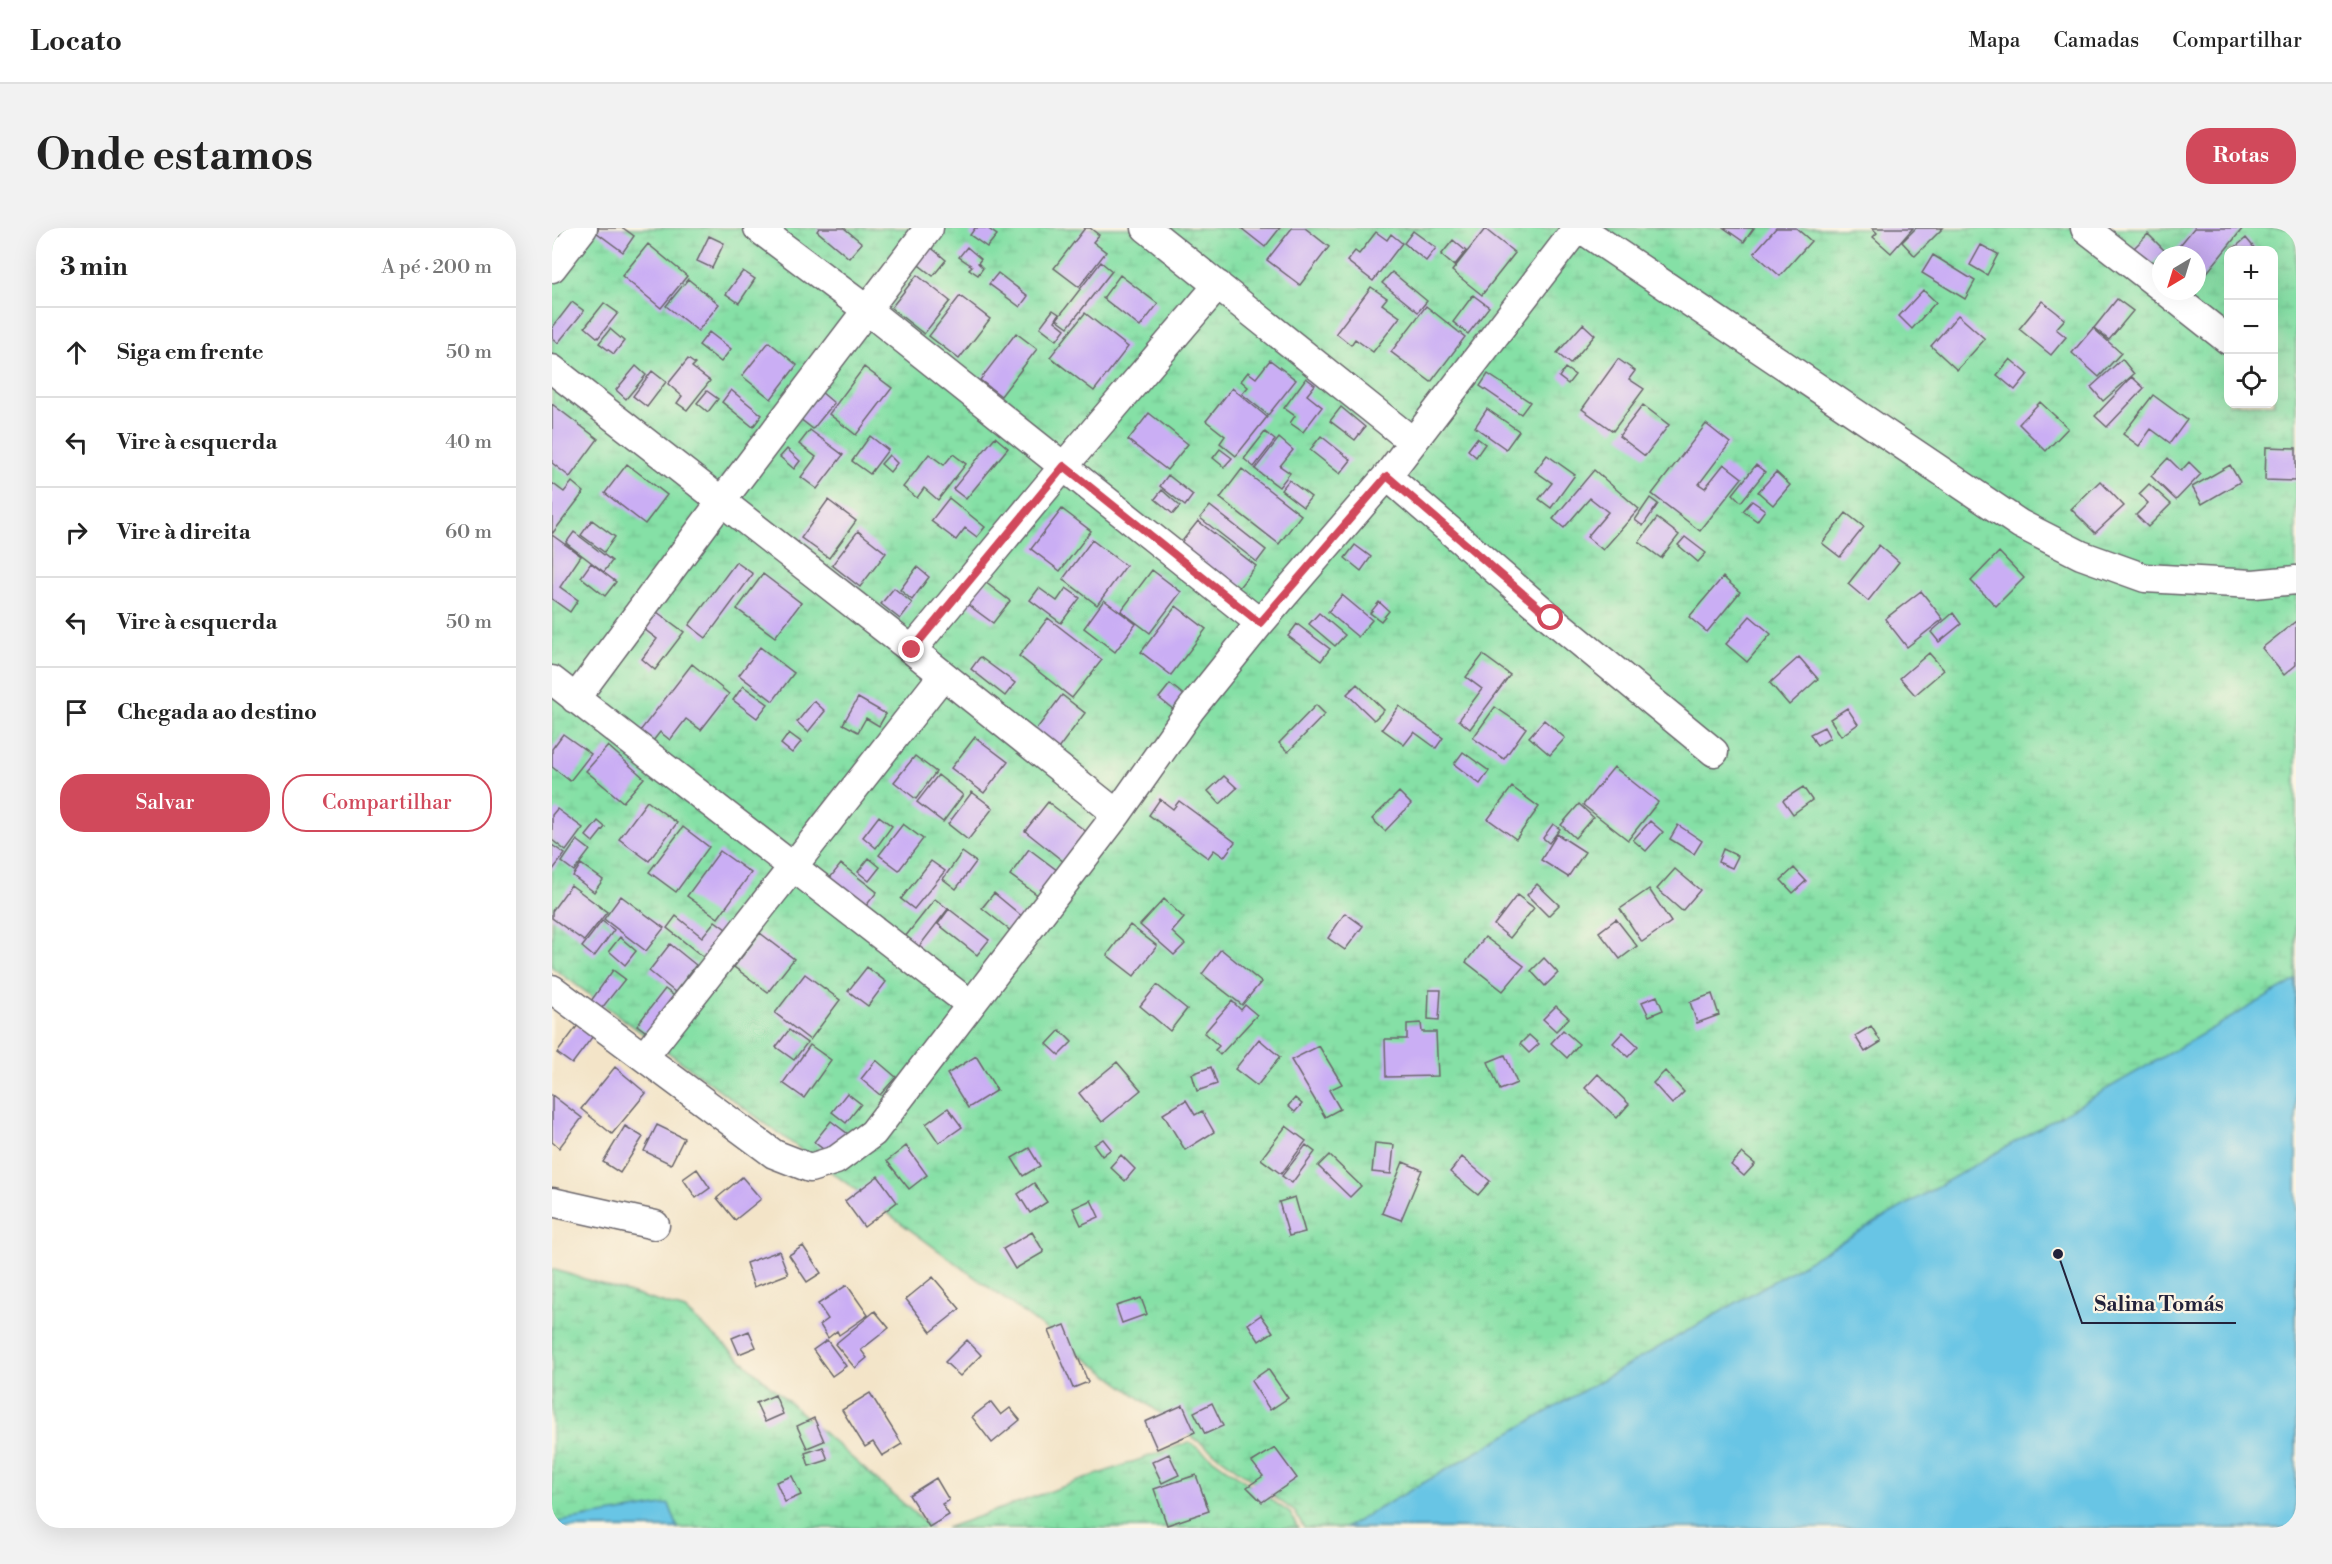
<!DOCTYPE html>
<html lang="pt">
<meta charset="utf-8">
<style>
:root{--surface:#fff;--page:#f2f2f2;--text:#222;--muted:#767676;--line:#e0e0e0;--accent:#d1495b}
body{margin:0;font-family:"Libre Bodoni",serif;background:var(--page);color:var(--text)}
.controls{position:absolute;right:18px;top:18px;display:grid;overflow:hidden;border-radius:12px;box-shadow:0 6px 24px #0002}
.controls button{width:54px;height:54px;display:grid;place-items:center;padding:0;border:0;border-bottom:2px solid var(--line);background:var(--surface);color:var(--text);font:30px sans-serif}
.compass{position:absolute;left:1600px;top:18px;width:54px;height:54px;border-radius:50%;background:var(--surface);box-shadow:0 6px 24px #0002;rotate:218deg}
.stop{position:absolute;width:18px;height:18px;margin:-14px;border:4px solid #d1495b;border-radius:50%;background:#fff}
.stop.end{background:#d1495b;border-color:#fff;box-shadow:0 2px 6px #0008}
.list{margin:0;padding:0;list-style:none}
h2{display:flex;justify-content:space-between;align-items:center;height:78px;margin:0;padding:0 24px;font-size:26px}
h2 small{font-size:20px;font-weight:400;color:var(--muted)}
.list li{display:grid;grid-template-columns:39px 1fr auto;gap:18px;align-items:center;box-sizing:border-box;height:90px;padding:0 24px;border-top:2px solid var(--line)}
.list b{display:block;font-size:22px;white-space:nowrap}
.list em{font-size:20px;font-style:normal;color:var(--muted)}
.actions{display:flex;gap:12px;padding:18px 24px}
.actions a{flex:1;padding:14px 0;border:2px solid var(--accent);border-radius:24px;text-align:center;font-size:21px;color:var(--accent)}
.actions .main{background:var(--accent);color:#fff}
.icon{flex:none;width:33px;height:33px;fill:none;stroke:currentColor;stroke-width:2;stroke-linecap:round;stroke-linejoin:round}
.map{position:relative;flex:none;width:1744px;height:1300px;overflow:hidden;border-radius:24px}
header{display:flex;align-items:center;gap:36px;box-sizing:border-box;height:84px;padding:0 30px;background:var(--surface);border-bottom:2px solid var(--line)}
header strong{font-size:28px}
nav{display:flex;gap:33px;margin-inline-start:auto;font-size:21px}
.intro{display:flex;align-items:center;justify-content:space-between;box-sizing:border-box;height:144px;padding:0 36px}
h1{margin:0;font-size:42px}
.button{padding:15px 27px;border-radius:24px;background:var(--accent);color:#fff;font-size:21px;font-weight:700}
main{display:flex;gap:36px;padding:0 36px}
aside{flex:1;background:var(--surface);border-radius:24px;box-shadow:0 6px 24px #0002}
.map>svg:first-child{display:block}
</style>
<header>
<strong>Locato</strong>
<nav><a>Mapa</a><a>Camadas</a><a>Compartilhar</a></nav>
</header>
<div class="intro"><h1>Onde estamos</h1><a class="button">Rotas</a></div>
<main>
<aside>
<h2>3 min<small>A pé · 200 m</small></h2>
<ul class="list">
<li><svg class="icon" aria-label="ahead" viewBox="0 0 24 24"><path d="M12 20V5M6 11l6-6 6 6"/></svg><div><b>Siga em frente</b></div><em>50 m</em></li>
<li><svg class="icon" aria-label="left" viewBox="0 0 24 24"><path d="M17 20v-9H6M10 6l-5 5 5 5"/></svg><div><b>Vire à esquerda</b></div><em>40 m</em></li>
<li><svg class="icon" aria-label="right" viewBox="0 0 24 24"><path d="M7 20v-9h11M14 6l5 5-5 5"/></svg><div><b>Vire à direita</b></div><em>60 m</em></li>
<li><svg class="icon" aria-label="left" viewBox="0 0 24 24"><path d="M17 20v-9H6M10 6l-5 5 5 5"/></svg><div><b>Vire à esquerda</b></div><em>50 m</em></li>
<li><svg class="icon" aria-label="arrive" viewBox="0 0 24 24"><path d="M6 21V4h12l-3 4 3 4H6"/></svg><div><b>Chegada ao destino</b></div></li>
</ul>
<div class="actions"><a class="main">Salvar</a><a>Compartilhar</a></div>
</aside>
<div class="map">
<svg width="1744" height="1300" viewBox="0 0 1744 1300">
<defs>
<pattern id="wetland-marsh" width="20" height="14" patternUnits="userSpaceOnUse" patternTransform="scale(1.5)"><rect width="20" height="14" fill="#85e0a6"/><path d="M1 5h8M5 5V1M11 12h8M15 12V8" fill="none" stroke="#73c090"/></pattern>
</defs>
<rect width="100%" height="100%" fill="#fcf5e5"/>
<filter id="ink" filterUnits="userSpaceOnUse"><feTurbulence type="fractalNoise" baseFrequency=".0167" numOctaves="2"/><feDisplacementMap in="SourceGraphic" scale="12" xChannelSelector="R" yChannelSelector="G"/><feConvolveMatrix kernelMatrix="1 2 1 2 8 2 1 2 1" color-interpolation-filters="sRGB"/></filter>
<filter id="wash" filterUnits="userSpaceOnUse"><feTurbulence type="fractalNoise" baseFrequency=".008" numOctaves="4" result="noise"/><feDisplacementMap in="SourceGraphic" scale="24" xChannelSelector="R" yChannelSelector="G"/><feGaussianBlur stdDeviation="1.35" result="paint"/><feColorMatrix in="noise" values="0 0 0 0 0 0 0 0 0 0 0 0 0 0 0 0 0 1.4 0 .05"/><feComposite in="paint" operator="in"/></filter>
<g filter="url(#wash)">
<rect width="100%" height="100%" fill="#f3e4c8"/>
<path fill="url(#wetland-marsh)" stroke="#548170" stroke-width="1.5" fill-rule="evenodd" d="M0,0H1744V1300H752L743,1284L0,739ZM1676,22H1722V176H1676ZM1609,27H1645V63H1609Z
M0,1041L133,1082L379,1300H0Z
M637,1214L738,1285L746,1300H394Z"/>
<path fill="#67c5e5" stroke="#447490" stroke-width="1.5" d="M1744,752V1300H793Z
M117,1276L126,1300H0V1295Z"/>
<g id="blocks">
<path fill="#caaef4" d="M47,0H71L82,8L71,24L44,4Z
M267,0H292L310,15L297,30L265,3Z
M423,0H435L445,7L435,19L418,7Z
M533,0H538L547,7L541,14L554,24L527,59L502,40Z
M689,0H728L713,19Z
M740,0H753L777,19L748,57L715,32Z
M1172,0H1202L1192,14Z
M1224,0H1244L1259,13L1228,48L1202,25Z
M1320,0H1361L1339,25L1321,9L1325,5Z
M1364,0H1391L1363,28L1350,14Z
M1642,0H1691L1645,57V27H1620Z
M933,1L963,25L930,67L900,43Z
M861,3L884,20L874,33L852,15Z
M824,4L835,12L839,6L850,15L821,53L795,33L803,23L807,26Z
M1596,6L1613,23L1597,39L1580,22Z
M157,8L172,15L160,40L145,33Z
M1694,10L1704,22H1680Z
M901,12L914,23L902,38L889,27Z
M96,16L135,48L109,80L70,48Z
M376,17L394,32L381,48L363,34Z
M1429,17L1446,26L1435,47L1418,37Z
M415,19L429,31L426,35L431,40L426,47L417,41L420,38L407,29Z
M1381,27L1423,53L1413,71L1370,45Z
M549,34L560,43L516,99L505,91Z
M191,43L203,51L187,75L174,66Z
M840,44L875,73L866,84L830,55Z
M446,45L476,68L468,79L437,56Z
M365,47L398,73L372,106L339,80Z
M568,47L606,76L588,99L551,70Z
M136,51L167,76L146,103L114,78Z
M819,59L835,70L830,76L848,89L821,124L803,111L799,117L784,105Z
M1371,62L1384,74L1360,101L1347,88Z
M921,67L937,79L916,106L901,94Z
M408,68L438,91L407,131L377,108Z
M1565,71L1581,83L1557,112L1542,100Z
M1490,73L1513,91L1504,101L1514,109L1499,127L1467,101Z
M20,74L32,83L6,115L0,110V100Z
M52,75L66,85L46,110L33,99Z
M874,78L913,109L879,154L839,124Z
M501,82L507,86L503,93L513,101L505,112L488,99Z
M533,85L576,119L542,163L498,129Z
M1406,87L1433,111L1405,142L1379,118Z
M1031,96L1043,107L1018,136L1005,125Z
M1541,100L1569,125L1547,149L1520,125Z
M58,101L72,113L62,126L47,115Z
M157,104L179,121L169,134L147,117Z
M464,105L485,121L449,168L428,152Z
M217,114L245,137L219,171L190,148Z
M136,131L143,136L140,139L158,153L135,182L125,175L130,168L116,156Z
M1066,131L1083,143L1077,151L1092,161L1061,203L1030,181Z
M1458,131L1476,146L1463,162L1445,147Z
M1570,131L1582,146L1551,173L1539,159Z
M718,132L744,152L716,187L690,166L696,159L689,153L696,144L704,150Z
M84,138L94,147L74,171L64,162Z
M312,139L340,160L304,207L277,186Z
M1013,140L1023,147L1016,156L1007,149Z
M100,143L114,154L95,179L81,168Z
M936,146L978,174L969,186L928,158Z
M1580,149L1592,160L1555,199L1543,188Z
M754,150L763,157L755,167L770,179L751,204L738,195L743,188L732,180Z
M680,160L715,189L684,228L668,215L673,208L654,193Z
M179,162L210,187L201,199L170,174Z
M155,163L166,171L156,184L145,175Z
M268,163L282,175L261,201L247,190Z
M1601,167L1635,192L1618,215L1599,201L1587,218L1571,206Z
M1488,174L1516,200L1494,223L1467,196Z
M0,176L46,211L18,249L0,235Z
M1091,177L1117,197L1093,228L1067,208Z
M789,179L813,199L803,212L778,193Z
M935,181L967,203L954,221L923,199Z
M597,185L636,216L615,242L576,212Z
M1154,196L1178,215L1147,256L1153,260L1172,236L1190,250L1148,303L1100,266Z
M258,202L291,227L265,261L249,249L264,229L247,216Z
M713,204L723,212L702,239L692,231Z
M318,208L336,222L318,246L300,233Z
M769,208L799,232L788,246L758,222Z
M443,209L456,220L414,271L401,261Z
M727,210L741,222L728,238L738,245L727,259L703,241Z
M925,210L933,216L924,229L916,222Z
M1714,219L1744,220V253L1713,252Z
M235,221L248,233L242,241L228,229Z
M668,221L680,230L672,239L661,230Z
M377,226L392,237L401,226L414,236L386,272L372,260L365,270L351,259Z
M337,227L345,235L338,244L329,236Z
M995,227L1023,247L999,280L987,271L1000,255L983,243Z
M1616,230L1629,243L1637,234L1649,246L1624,272L1599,248Z
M75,236L115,267L93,296L53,265Z
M1204,237L1213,244L1189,274L1181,266Z
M1678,237L1688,254L1650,276L1640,259Z
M690,241L749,287L727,316L668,270Z
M1042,242L1087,281L1051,322L1035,309L1056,284L1038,270L1012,300L1001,291Z
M1224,244L1238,257L1221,277L1206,264Z
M616,247L641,267L633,278L608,258Z
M737,252L759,269L751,279L729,262Z
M1548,253L1572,278L1543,305L1519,281Z
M20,254L32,264L0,306V255L12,264Z
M1597,256L1619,276L1596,299L1584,287L1596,275L1587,266Z
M610,262L628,278L621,286L603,271Z
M397,270L433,299L425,309L413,300L404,312L379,293Z
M1098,270L1106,276L1091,298L1083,292Z
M276,272L304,293L277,330L249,310Z
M1200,273L1213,282L1205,293L1191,283Z
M658,278L714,322L705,334L648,290Z
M510,281L539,303L508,343L479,321Z
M1294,285L1312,299L1288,329L1270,315Z
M1105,290L1127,307L1109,330L1087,314Z
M40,292L63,309L52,324L29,307Z
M646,293L704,338L685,362L627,317Z
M306,303L334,325L308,359L280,337Z
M22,304L60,333L52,344L14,315Z
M0,307L29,328L8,359L26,372L18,384L0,371Z
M1133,309L1154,325L1146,334L1126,317Z
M540,312L574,338L545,377L511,351Z
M803,317L819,329L809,343L793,330Z
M1327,317L1347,334L1316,373L1296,356Z
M1447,324L1472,350L1444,378L1419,353Z
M184,334L201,346L154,410L137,397Z
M39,335L64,354L53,368L29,349Z
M365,339L377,349L360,372L348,362Z
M600,342L629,364L598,405L569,383Z
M211,346L249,375L223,409L185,381Z
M1171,349L1188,364L1155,404L1137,389Z
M429,351L458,373L441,395L411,373Z
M342,360L360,375L348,391L329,376Z
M487,360L505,373L514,360L528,370L509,395L478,372Z
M1369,363L1391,391L1355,419L1333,391Z
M790,367L820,392L806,409L776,384Z
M552,372L584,396L563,424L532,400Z
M827,374L837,383L829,393L818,385Z
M624,378L654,401L619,447L589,424Z
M105,384L132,404L103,442L90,431L105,411L92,401Z
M767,385L793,407L783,418L757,396Z
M1401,385L1409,396L1387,414L1379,404Z
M1198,388L1219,406L1195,434L1174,416Z
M496,390L550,432L520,470L467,428Z
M1744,393V437L1732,447L1710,420Z
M745,396L778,421L769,433L736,408Z
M208,419L242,445L221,473L187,447Z
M1377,425L1392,442L1363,467L1348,450Z
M931,427L958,447L918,501L907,492L930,461L914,449Z
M428,429L463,455L453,468L419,441Z
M1247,429L1266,451L1237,477L1218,455Z
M140,436L177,466L149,502L134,491L118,512L108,504L101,513L88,503Z
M618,456L633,468L622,482L607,470Z
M805,456L832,482L822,492L795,466Z
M191,458L216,476L205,490L181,472Z
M510,467L533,485L503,525L480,507Z
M306,470L334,486L327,498L314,490L306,504L291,496Z
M262,473L273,483L256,504L245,494Z
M764,477L773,486L736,524L727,515Z
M847,478L891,510L884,520L862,504L852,517L830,501Z
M943,479L974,500L952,531L921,510Z
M1295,480L1306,496L1289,508L1278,491Z
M992,492L1013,510L998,527L977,509Z
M1272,499L1278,510L1265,518L1258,506Z
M237,505L249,514L240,525L229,516Z
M11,506L39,526L18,553L0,539V521Z
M423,509L456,534L432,565L399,540Z
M56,518L92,550L71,574L34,543Z
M911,524L937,543L928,556L902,536Z
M363,528L384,544L364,571L342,554Z
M1062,539L1106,574L1076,612L1031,577Z
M386,547L411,567L391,594L365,574Z
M672,548L685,560L668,576L656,563Z
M960,559L987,579L964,611L936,591Z
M1251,559L1260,572L1241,586L1231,572Z
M420,564L441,580L416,612L396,596Z
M847,564L859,576L833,603L820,591Z
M608,571L621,581L627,573L683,614L672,629L662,622L656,630L597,587Z
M95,573L125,595L97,633L67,611Z
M496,574L536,605L512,634L473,603Z
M1027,576L1041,589L1023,610L1009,597Z
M5,581L31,600L14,623L0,612V587Z
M327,588L340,598L324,620L311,609Z
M46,593L53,599L41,614L34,608Z
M1098,593L1111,604L1094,623L1081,612Z
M351,596L371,611L347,642L327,627Z
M1001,596L1008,601L997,615L991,610Z
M1126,597L1150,613L1142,626L1118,611Z
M131,599L157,619L124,664L97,644Z
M1005,606L1033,624L1016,649L989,632Z
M25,612L38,622L22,643L10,634Z
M0,617L13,626L0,643Z
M477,621L506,643L487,668L458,647Z
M1171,621L1186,628L1180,640L1166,634Z
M168,623L199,645L166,690L135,668Z
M410,624L424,634L404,661L391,651Z
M317,630L328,639L317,653L306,644Z
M379,633L393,643L362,681L349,671Z
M29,636L51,652L42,664L21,648Z
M289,636L325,664L313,679L277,651Z
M1242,640L1254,653L1241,665L1229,652Z
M1123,641L1148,662L1130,683L1105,661Z
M985,656L1007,677L996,688L975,667Z
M19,657L55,684L32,713L0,690V683Z
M1097,661L1119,694L1090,714L1068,681Z
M442,665L472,690L460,704L430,680Z
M965,667L982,680L958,710L942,697Z
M69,668L112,700L94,723L52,691Z
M383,671L396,681L366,720L353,709Z
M612,671L632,690L620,704L633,716L622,727L588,697Z
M397,681L437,712L425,727L386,696Z
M793,685L811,698L793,722L776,710Z
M124,688L150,709L163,693L178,704L155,732L115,700Z
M1064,691L1085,718L1068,731L1047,704Z
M50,693L62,702L42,729L30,719Z
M578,697L605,718L582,748L555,727Z
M208,705L242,731L216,764L182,739Z
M68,709L84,723L73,737L57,723Z
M933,709L972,738L951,763L914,734Z
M118,716L144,737L123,764L97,743Z
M669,721L709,754L690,777L650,746Z
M992,730L1006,745L993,758L979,743Z
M315,739L334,754L316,778L296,763Z
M61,742L73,751L46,785L36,777Z
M253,746L288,772L258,812L223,785Z
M605,757L635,781L618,803L588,778Z
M113,761L125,770L97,806L85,797Z
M877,762H889L887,792L876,791Z
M1160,766L1167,787L1145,795L1138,774Z
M1105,768L1111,782L1097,788L1090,774Z
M680,773L689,782L693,777L705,787L668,827L663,822L667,818L652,805Z
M1004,778L1017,790L1004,803L991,791Z
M869,795L870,804H884L886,848L834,849L833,811H855V796Z
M26,797L41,808L20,836L5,825Z
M1319,798L1329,814L1313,824L1303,808Z
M237,802L255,815L242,832L224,819Z
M508,802L520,814L507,827L495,816Z
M1011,802L1027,816L1015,830L999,815Z
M1071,804L1086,818L1076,829L1061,815Z
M977,807L987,816L977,825L968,816Z
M707,811L728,829L705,858L683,841Z
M258,817L279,832L252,870L231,855Z
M767,818L790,856L777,862L788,881L773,889L739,832Z
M953,827L965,855L948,862L936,834Z
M424,828L445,862L416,880L395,846Z
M324,832L344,849L328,867L309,851Z
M565,834L589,862L550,894L527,865Z
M63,839L94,865L60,906L29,881Z
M659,839L665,856L645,863L640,846Z
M1113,843L1132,864L1120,876L1101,855Z
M1046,846L1077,876L1065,890L1033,860Z
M295,865L309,876L294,895L280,884Z
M0,867L30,890L7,920L0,914Z
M743,870L750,876L743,884L736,878Z
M634,872L643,887L650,883L662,904L633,922L611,886Z
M396,880L410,899L387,915L374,896Z
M279,893L296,906L279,927L262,914Z
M105,897L132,910L119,936L92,923Z
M73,898L91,909L68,945L51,934Z
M734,898L754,913L729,946L709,931Z
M551,911L559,921L550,928L542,917Z
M823,915L842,917L839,946L820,944Z
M754,917L763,924L740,955L730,948Z
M354,918L375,947L357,961L335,933Z
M477,920L488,938L471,948L460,930Z
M1190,925L1203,936L1192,948L1179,937Z
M569,927L583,941L573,953L558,939Z
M777,927L809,958L798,969L766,938Z
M910,929L938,953L926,967L898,944Z
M851,934L870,942L849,992L830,985Z
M145,941L158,960L144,970L131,951Z
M326,948L345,974L312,999L293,973Z
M190,949L209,971L183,992L165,970Z
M482,955L495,974L478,985L466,966Z
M743,969L753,1004L737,1008L727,974Z
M539,972L547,989L529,997L521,980Z
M480,1004L492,1024L463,1041L451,1021Z
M251,1018L269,1045L255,1054L237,1027Z
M227,1023L236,1046L202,1059L194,1035Z
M381,1049L408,1081L379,1104L354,1071Z
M295,1057L316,1087L287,1107L285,1103L276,1110L268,1097L276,1091L266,1076Z
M589,1070L595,1086L570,1095L564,1078Z
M323,1083L337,1100L309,1122L315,1130L303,1140L283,1116Z
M709,1087L721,1104L707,1113L696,1096Z
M513,1097L536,1154L521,1160L497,1103Z
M197,1103L204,1119L187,1126L180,1110Z
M275,1112L294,1138L280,1148L261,1122Z
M415,1112L429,1127L408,1148L393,1134Z
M716,1141L736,1170L718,1182L699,1153Z
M318,1165L350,1216L330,1228L321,1214L313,1219L290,1182Z
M223,1167L231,1186L213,1194L204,1175Z
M439,1174L449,1187L458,1180L468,1192L440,1215L420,1189Z
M660,1175L671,1198L653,1206L642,1184Z
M631,1177L643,1204L605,1221L593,1194Z
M262,1190L272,1213L255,1220L245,1198Z
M271,1219L276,1232L257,1238L253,1225Z
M723,1220L745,1250L710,1274L695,1259L711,1248L700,1234Z
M617,1226L627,1247L610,1255L600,1234Z
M644,1247L657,1283L615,1297L602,1261Z
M240,1248L249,1267L233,1274L224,1254Z
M384,1250L397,1272L390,1276L397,1287L377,1299L357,1267Z"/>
</g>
</g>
<g filter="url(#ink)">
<use href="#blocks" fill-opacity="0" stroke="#6b666c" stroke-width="1.5"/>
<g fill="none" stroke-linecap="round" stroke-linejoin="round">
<g stroke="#6b666c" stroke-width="31">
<path id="street" d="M206,0L315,82L708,395
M594,0L860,213
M1028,0L1468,296L1529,327L1593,350L1701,356L1744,352
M1533,0L1609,59
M0,40L31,0
M1614,63L1676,112
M0,141L360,422L565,586
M835,248L999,390L1162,524
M360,422L512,238L666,57
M0,452L419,777
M23,471L169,274L377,0
M0,761L222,926L258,940L284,932L321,905L565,586L639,481L708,395L835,248L1025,0
M92,829L391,447
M0,974L103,997"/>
</g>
<use href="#street" stroke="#fff" stroke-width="28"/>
</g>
</g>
<g fill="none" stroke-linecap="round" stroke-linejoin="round" filter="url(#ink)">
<path stroke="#d1495b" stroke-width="8" d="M360,422L512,238L708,395L835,248L999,390"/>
</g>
<path fill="none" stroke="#22223b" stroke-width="2" d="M1506 1026L1530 1095H1684"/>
<circle fill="#22223b" stroke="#fcf5e5" stroke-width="2" cx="1506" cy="1026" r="6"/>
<g font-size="21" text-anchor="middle" font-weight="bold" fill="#22223b" stroke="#fcf5e5" stroke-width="4.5" stroke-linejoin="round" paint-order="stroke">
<text x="1607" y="1083">Salina Tomás</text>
</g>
</svg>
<div class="controls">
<button>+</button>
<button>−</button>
<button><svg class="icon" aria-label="locate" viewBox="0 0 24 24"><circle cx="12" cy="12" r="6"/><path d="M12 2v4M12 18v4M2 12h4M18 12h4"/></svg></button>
</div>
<svg class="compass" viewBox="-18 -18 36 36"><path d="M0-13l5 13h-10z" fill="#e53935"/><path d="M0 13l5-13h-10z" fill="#767676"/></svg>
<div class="stop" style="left:999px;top:390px"></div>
<div class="stop end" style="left:360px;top:422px"></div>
</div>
</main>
